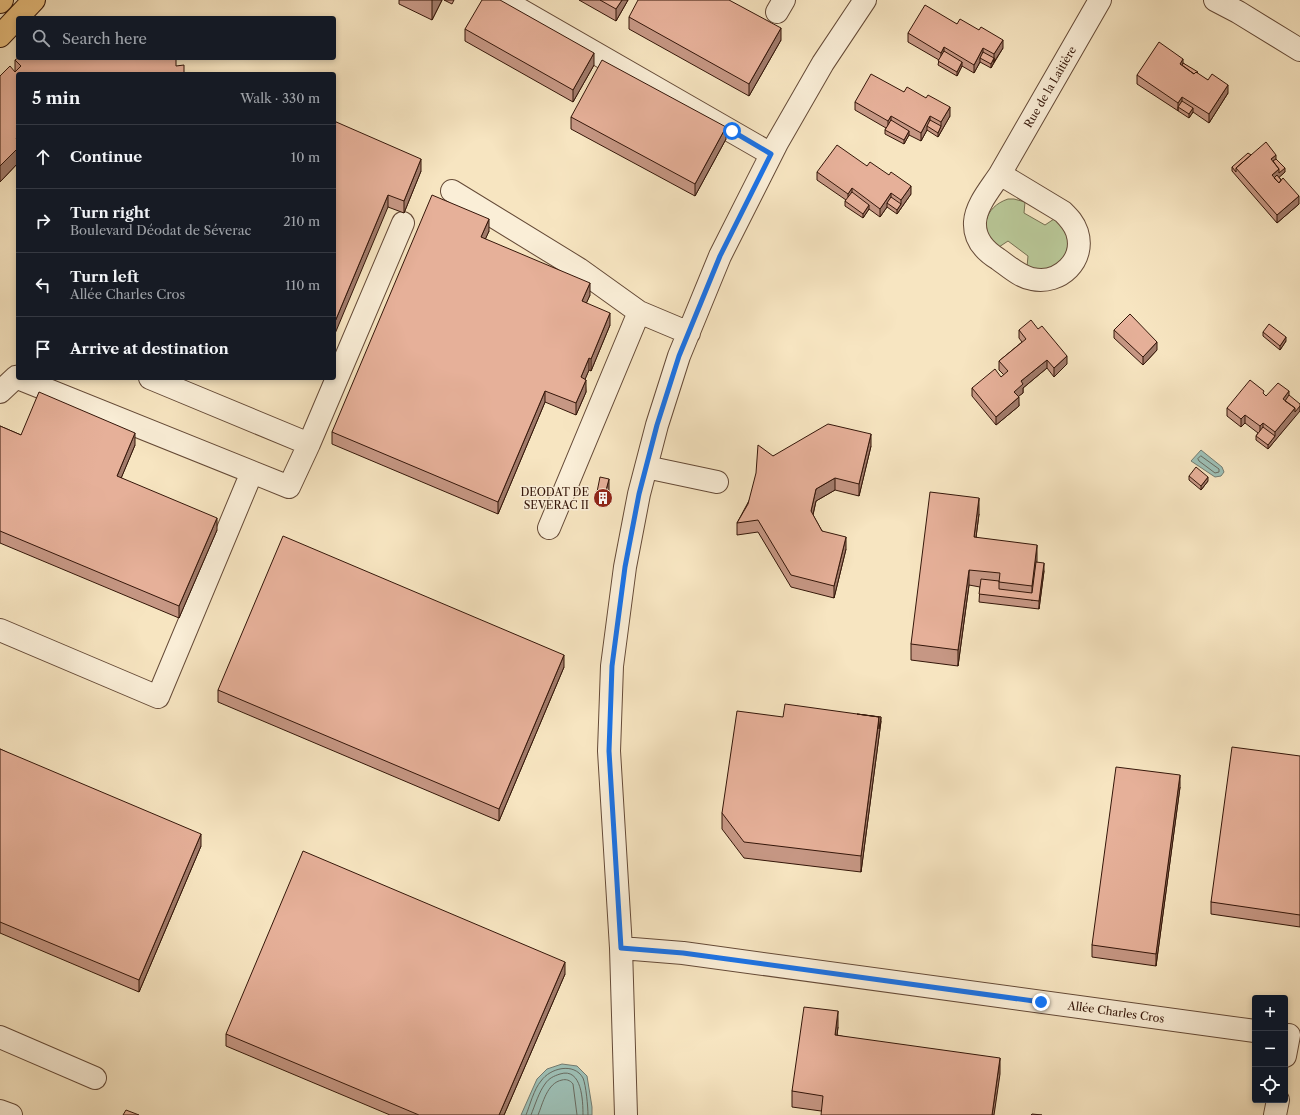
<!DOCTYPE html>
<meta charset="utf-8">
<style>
:root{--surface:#171b24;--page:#20242c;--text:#f1f3f6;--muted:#9ea1a6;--line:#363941}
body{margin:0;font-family:"Libre Caslon Text",serif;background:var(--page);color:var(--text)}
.controls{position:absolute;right:12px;bottom:12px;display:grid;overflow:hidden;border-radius:4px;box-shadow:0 2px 6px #0003}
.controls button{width:36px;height:36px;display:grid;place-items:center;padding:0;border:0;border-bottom:1px solid var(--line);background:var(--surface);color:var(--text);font:20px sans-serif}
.stop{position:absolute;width:12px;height:12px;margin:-9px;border:3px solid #1a73e8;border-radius:50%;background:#fff}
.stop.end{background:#1a73e8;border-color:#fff;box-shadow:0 1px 4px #0008}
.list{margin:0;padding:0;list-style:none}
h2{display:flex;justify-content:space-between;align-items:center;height:52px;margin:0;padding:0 16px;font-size:17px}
h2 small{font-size:13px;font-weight:400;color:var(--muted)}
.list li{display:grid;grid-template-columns:26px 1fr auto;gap:12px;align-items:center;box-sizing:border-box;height:64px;padding:0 16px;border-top:1px solid var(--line)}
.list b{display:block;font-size:15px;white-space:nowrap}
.list p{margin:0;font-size:13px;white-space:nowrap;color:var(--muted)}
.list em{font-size:13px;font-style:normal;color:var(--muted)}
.icon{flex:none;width:22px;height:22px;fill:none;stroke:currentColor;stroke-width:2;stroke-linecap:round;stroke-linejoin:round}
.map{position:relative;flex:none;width:1300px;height:1115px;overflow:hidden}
.search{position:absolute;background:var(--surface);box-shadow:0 2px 6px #0003;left:16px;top:16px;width:320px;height:44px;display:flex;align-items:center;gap:10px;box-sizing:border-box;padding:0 14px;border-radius:4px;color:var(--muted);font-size:15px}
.panel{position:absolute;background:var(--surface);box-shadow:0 2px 6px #0003;left:16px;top:72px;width:320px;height:308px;border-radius:4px}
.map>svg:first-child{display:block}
</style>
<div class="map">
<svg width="1300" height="1115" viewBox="0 0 1300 1115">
<rect width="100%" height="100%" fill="#f7e5c1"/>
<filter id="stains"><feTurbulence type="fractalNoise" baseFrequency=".005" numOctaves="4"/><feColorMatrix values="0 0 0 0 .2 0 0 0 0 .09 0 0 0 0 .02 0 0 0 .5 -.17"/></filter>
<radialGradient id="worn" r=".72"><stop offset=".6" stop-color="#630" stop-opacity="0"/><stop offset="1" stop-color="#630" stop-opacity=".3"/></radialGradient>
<path fill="#b8c696" stroke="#766e50" d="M1008,199H1014L1025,202L1024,213L1045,225L1054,219C1077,234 1070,268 1042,270C1038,271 1031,268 1027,267L1028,256L1008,241L999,247C977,232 984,207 1008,199Z"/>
<path fill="#9dbfb5" stroke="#737b70" d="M1201,450L1222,467L1224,472L1221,476L1215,477L1191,461Z
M562,1064L577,1066L587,1076L592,1107V1115H521L537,1079L547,1069Z"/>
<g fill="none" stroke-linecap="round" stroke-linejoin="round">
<path stroke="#686a5f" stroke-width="1" d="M1201,456L1219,469V472L1215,473L1199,461L1198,459Z
M526,1115C530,1105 534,1089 541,1081C550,1068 574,1062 583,1078C586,1085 588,1107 588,1115
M531,1115C535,1105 539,1092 545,1084C549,1078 554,1076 560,1074C582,1067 583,1101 583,1115
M538,1115C543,1103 547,1083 562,1080C566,1079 570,1080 573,1084L577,1115"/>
<g stroke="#654a37" stroke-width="24">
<path id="minor" d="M1215,0L1238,12L1300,50
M505,1L771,154
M777,12L784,0
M1000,174L1063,212C1069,218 1074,223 1077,232C1086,260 1060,285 1032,279C1020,277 1008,266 998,259C985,251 974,239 975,222C976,205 991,188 1000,174Z
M1000,174L1100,0
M452,191L579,269L639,312L689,333
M18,378L289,487L309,444
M150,378L309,444L403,223
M0,392L16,377L18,378
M646,467L717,482
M549,528L639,312
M0,630L158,697L252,472
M621,948L683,953L1255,1031
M0,1037L95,1078
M1285,1056L1289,1035
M0,1111L11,1115
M626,1115L621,948L609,751L612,666L625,567L639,494L657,425L679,356L720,256L777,143L823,63L865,0
M1275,1115L1278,1100"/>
</g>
<g stroke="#341609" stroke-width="24">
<path id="major" d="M0,2L2,0
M0,36L34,0"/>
</g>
<use href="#minor" stroke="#faeed7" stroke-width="22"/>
<use href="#major" stroke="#ecc280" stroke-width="22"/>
</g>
<path fill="#c69784" stroke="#341609" d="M399,0H442L432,20L399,4Z
M444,0H454L452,4Z
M579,0H628L616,21Z
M629,17L781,40L749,96L629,29Z
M957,24L1003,48L991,68L980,62L974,73L962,66L957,76L938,65L939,60L908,42V33Z
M465,29L594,65L573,102L465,41Z
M176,58L18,74V163L0,182L15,72V60Z
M1183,63L1198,74L1228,93L1209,123L1193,112L1189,118L1137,84V75Z
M904,92L950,116L938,137L927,130L921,141L909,135L904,144L885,134V130L886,128L855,110V102Z
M571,117L726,139L695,196L571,129Z
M334,121L421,171L404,213L388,207Z
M1251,155L1276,159L1285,172L1279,177L1299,204L1277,223L1232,171V167Z
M867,166L911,194L897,214L887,207L880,217L869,209L863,218L845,206V201L846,200L817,180V172Z
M489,231L485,239L590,295L586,303L610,325L591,371L589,370L585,379L586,392L576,415L545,402L498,514L332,444V432Z
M1019,330L1067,364L1054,377L1047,368L1023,388V393L1018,396L1019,406L996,425L972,396V388L1001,377L1004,375L999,370V361L1022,342L1019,338Z
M1114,330L1157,350L1143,365L1114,338Z
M1263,332L1286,341L1280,350L1263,336Z
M1289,395L1295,416L1268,449L1256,440V436L1258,433L1245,423L1241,427L1227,416V408L1266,396Z
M0,426L21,435L135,445L121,478L217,530L179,618L0,543Z
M871,446L859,496L835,490L816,501L813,515L822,531L846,549L834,598L791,587L758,532L737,535V523L773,456Z
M1189,476L1208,481L1201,490L1189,480Z
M609,491L605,506L597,504V492Z
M979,514L976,537L1037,562L1044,571L1039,609L979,602L980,587L969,585L958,666L911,660V644Z
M564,667L499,821L218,702V690Z
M783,717L881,721L861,872L744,858L722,829V813Z
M0,749L201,846L139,992L0,933Z
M1300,756V927L1211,914V902Z
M1180,787L1156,966L1092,957V945Z
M565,974L504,1115H390L226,1046V1034Z
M838,1027L837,1035L1000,1074L821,1111L792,1107V1091Z"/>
<path fill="#a17b6b" stroke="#341609" d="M432,0H442L432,20Z
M622,0H628L616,21V9Z
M781,28V40L749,96V84Z
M1003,40V48L994,62V54Z
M944,47V55L941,61V53Z
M983,48V56L980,58V62L974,73V65Z
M594,53V65L573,102V90Z
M994,58V62L991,68V64Z
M1183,59V67L1180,64Z
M962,62V66L957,76V72Z
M1228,85V93L1209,123V114Z
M1182,97V105L1178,107V111V103Z
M950,107V116L938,137V133L941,126V122Z
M1193,108V112L1189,118V114Z
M891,116V124L888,129V121Z
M930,116V124L927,126V130L921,141V133Z
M726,127V139L695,196V184Z
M909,131V135L904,144V140Z
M18,136V163L0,182V166L16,139Z
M1276,155V163L1273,165L1271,159Z
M421,159V171L404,213V201Z
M1285,168V172L1274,182L1272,175L1279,169Z
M911,186V194L897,214V210L901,204V200Z
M852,188V197L848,202V194Z
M891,193V201L887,203V207L880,217V209Z
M388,195V207L334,336V324Z
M1299,196V204L1277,223V215Z
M869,205V209L863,218V214Z
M489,219V231L481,249V237Z
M590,283V295L582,313V301Z
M610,313V325L591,371V359Z
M1286,337V341L1280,350V346Z
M1157,342V350L1143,365V357Z
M1067,356V364L1054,377V368Z
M589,358V370L581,389V377Z
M1047,360V368L1023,388V393L1014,400V392L1021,381Z
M586,380V392L576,415V403Z
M545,391V402L498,514V502Z
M1289,391V399L1285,405L1283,399Z
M1019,397V406L996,425V417Z
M1300,406V411L1268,449V445L1275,436V432L1295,408Z
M1245,415V423L1241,427V419Z
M1263,423V431L1260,435V426Z
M135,433V445L117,488V476Z
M871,434V446L859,496V484Z
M1208,477V481L1201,490V486Z
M835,478V490L816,501L811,523V511L816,489Z
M609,479V491L605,506V494Z
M979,498V514L974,553V537Z
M217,518V530L179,618V606Z
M846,537V549L834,598V586Z
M1037,545V561L1032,601V586Z
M1044,563V571L1039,609V601Z
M969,570V585L958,666V650Z
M564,655V667L499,821V809Z
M879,717H881V721L861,872V856Z
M1180,775V787L1156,966V954Z
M201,834V846L139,992V980Z
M565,962V974L504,1115H499Z
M838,1011V1027L835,1050V1035Z
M1000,1058V1074L994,1115H992Z"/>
<path fill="#e6b099" stroke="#341609" d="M482,0H500L594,53L573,90L465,29Z
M600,0H622L616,9Z
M638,0H729L781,28L749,84L629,17Z
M925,5L957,24L960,19L979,30L981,27L1003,40L994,54L983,48L974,65L944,47L941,53L908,33Z
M1159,42L1183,59L1180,64L1194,74L1196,72L1208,80L1212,74L1228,85L1209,114L1182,97L1178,103L1137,75Z
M944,51L962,62L957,72L938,61Z
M983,52L994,58L991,64L980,58Z
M18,58H176V66L184,65V74H18V136L16,139L18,141V148L0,166V76L10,66L15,72L21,66L15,60Z
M602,60L726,127L695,184L571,117Z
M1183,63L1198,72L1197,73L1196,72L1194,74L1182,65Z
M871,74L904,92L907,87L926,98L928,95L950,107L941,122L930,116L921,133L891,116L888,121L855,102Z
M1182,101L1193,108L1189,114L1178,107Z
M891,120L909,131L904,140L885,130Z
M930,120L941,126L938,133L927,126Z
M334,121L421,159L404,201L388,195L334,324Z
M1266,142L1276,155L1271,159L1279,169L1272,175L1279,183L1283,178L1299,196L1277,215L1236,168Z
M837,145L867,166L870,162L889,175L891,172L911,186L901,200L891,193L880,209L852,188L848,194L817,172Z
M1248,153L1251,155L1236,168V172L1232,167Z
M1276,159L1285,168L1279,173V169L1273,161Z
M1277,175L1281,180L1279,183L1274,178Z
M852,192L869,205L863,214L845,201Z
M432,195L489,219L481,237L590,283L582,301L610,313L591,359L589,358L581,377L586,380L576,403L545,391L498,502L332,432Z
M891,197L901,204L897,210L887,203Z
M1130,314L1157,342L1143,357L1114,330Z
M1031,320L1038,329L1042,326L1067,356L1054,368L1047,360L1021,381L1023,384L1014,392L1019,397L996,417L972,388L995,369L1001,377L1008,371L999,361L1026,339L1019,330Z
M1269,324L1286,337L1280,346L1263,332Z
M1250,380L1264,391L1263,393L1266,396L1278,383L1289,391L1283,399L1295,408L1275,432L1263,423L1260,426L1245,415L1241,419L1227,408Z
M39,392L135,433L117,476L217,518L179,606L0,531V426L21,435Z
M1289,395L1300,404V406L1295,412V408L1285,401Z
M828,424L871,434L859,484L835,478L816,489L811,511L822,531L846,537L834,586L791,575L758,520L737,523L748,504L756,473L758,445L773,456Z
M1263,427L1275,436L1268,445L1256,436Z
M1196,467L1208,477L1201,486L1189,476Z
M600,477L609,479L605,494L597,492Z
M930,492L979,498L974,537L1037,545L1032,586L999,582L1000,573L969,570L958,650L911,644Z
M283,536L564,655L499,809L218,690Z
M1036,562L1044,563L1039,601L979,594L981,579L999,581V589L1032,593Z
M785,704L879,717L861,856L744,842L722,813L737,711L783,717Z
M857,714L881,717L879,729V717Z
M1232,747L1300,756V915L1211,902Z
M0,749L201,834L139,980L0,922Z
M1116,767L1180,775L1156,954L1092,945Z
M303,851L565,962L499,1115H419L226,1034Z
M804,1007L838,1011L835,1035L1000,1058L992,1115H821L823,1096L792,1091Z
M126,1110L139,1115H123Z
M1032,1114L1042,1115H1031Z"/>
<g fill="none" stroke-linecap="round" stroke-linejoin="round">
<path stroke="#1a73e8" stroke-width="5" d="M732,131L771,154L720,256L679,356L657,425L639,494L625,567L612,666L609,751L621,948L683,953L1041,1002"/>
</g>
<defs>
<g id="building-disc" transform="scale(1)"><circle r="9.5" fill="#8f2418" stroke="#faeed7"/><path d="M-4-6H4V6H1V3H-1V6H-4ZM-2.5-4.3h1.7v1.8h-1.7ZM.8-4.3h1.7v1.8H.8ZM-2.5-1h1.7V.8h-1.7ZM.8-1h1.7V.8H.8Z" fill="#fff"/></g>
</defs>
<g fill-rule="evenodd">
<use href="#building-disc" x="603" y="498"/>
</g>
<g text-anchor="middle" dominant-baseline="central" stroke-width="3" stroke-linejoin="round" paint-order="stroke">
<g font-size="11" fill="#341609" stroke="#faeed7">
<text transform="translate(1050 87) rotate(-60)">Rue de la Laitière</text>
<text transform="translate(1116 1012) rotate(8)">Allée Charles Cros</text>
</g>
<g font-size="11" fill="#341609" stroke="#faeed7" text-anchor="end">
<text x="589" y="492">DEODAT DE<tspan x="589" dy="13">SEVERAC II</tspan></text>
</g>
</g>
<rect width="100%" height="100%" filter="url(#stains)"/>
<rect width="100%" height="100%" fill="url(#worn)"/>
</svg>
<div class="controls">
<button>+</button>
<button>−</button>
<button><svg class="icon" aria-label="locate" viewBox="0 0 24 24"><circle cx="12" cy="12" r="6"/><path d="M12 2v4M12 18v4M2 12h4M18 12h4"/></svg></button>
</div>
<div class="stop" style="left:732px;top:131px"></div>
<div class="stop end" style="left:1041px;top:1002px"></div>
<div class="search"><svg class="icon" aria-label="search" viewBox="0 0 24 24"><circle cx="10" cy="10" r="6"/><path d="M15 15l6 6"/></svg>Search here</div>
<section class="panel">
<h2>5 min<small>Walk · 330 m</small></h2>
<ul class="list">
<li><svg class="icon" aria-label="ahead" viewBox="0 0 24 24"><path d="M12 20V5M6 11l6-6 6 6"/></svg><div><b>Continue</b></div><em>10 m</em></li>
<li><svg class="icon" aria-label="right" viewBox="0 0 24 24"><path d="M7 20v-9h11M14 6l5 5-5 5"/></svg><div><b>Turn right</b><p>Boulevard Déodat de Séverac</p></div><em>210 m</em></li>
<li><svg class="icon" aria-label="left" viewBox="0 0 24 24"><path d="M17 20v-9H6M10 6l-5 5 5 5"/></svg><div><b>Turn left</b><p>Allée Charles Cros</p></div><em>110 m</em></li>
<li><svg class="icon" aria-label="arrive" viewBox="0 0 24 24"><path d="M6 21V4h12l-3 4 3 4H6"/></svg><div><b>Arrive at destination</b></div></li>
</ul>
</section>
</div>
